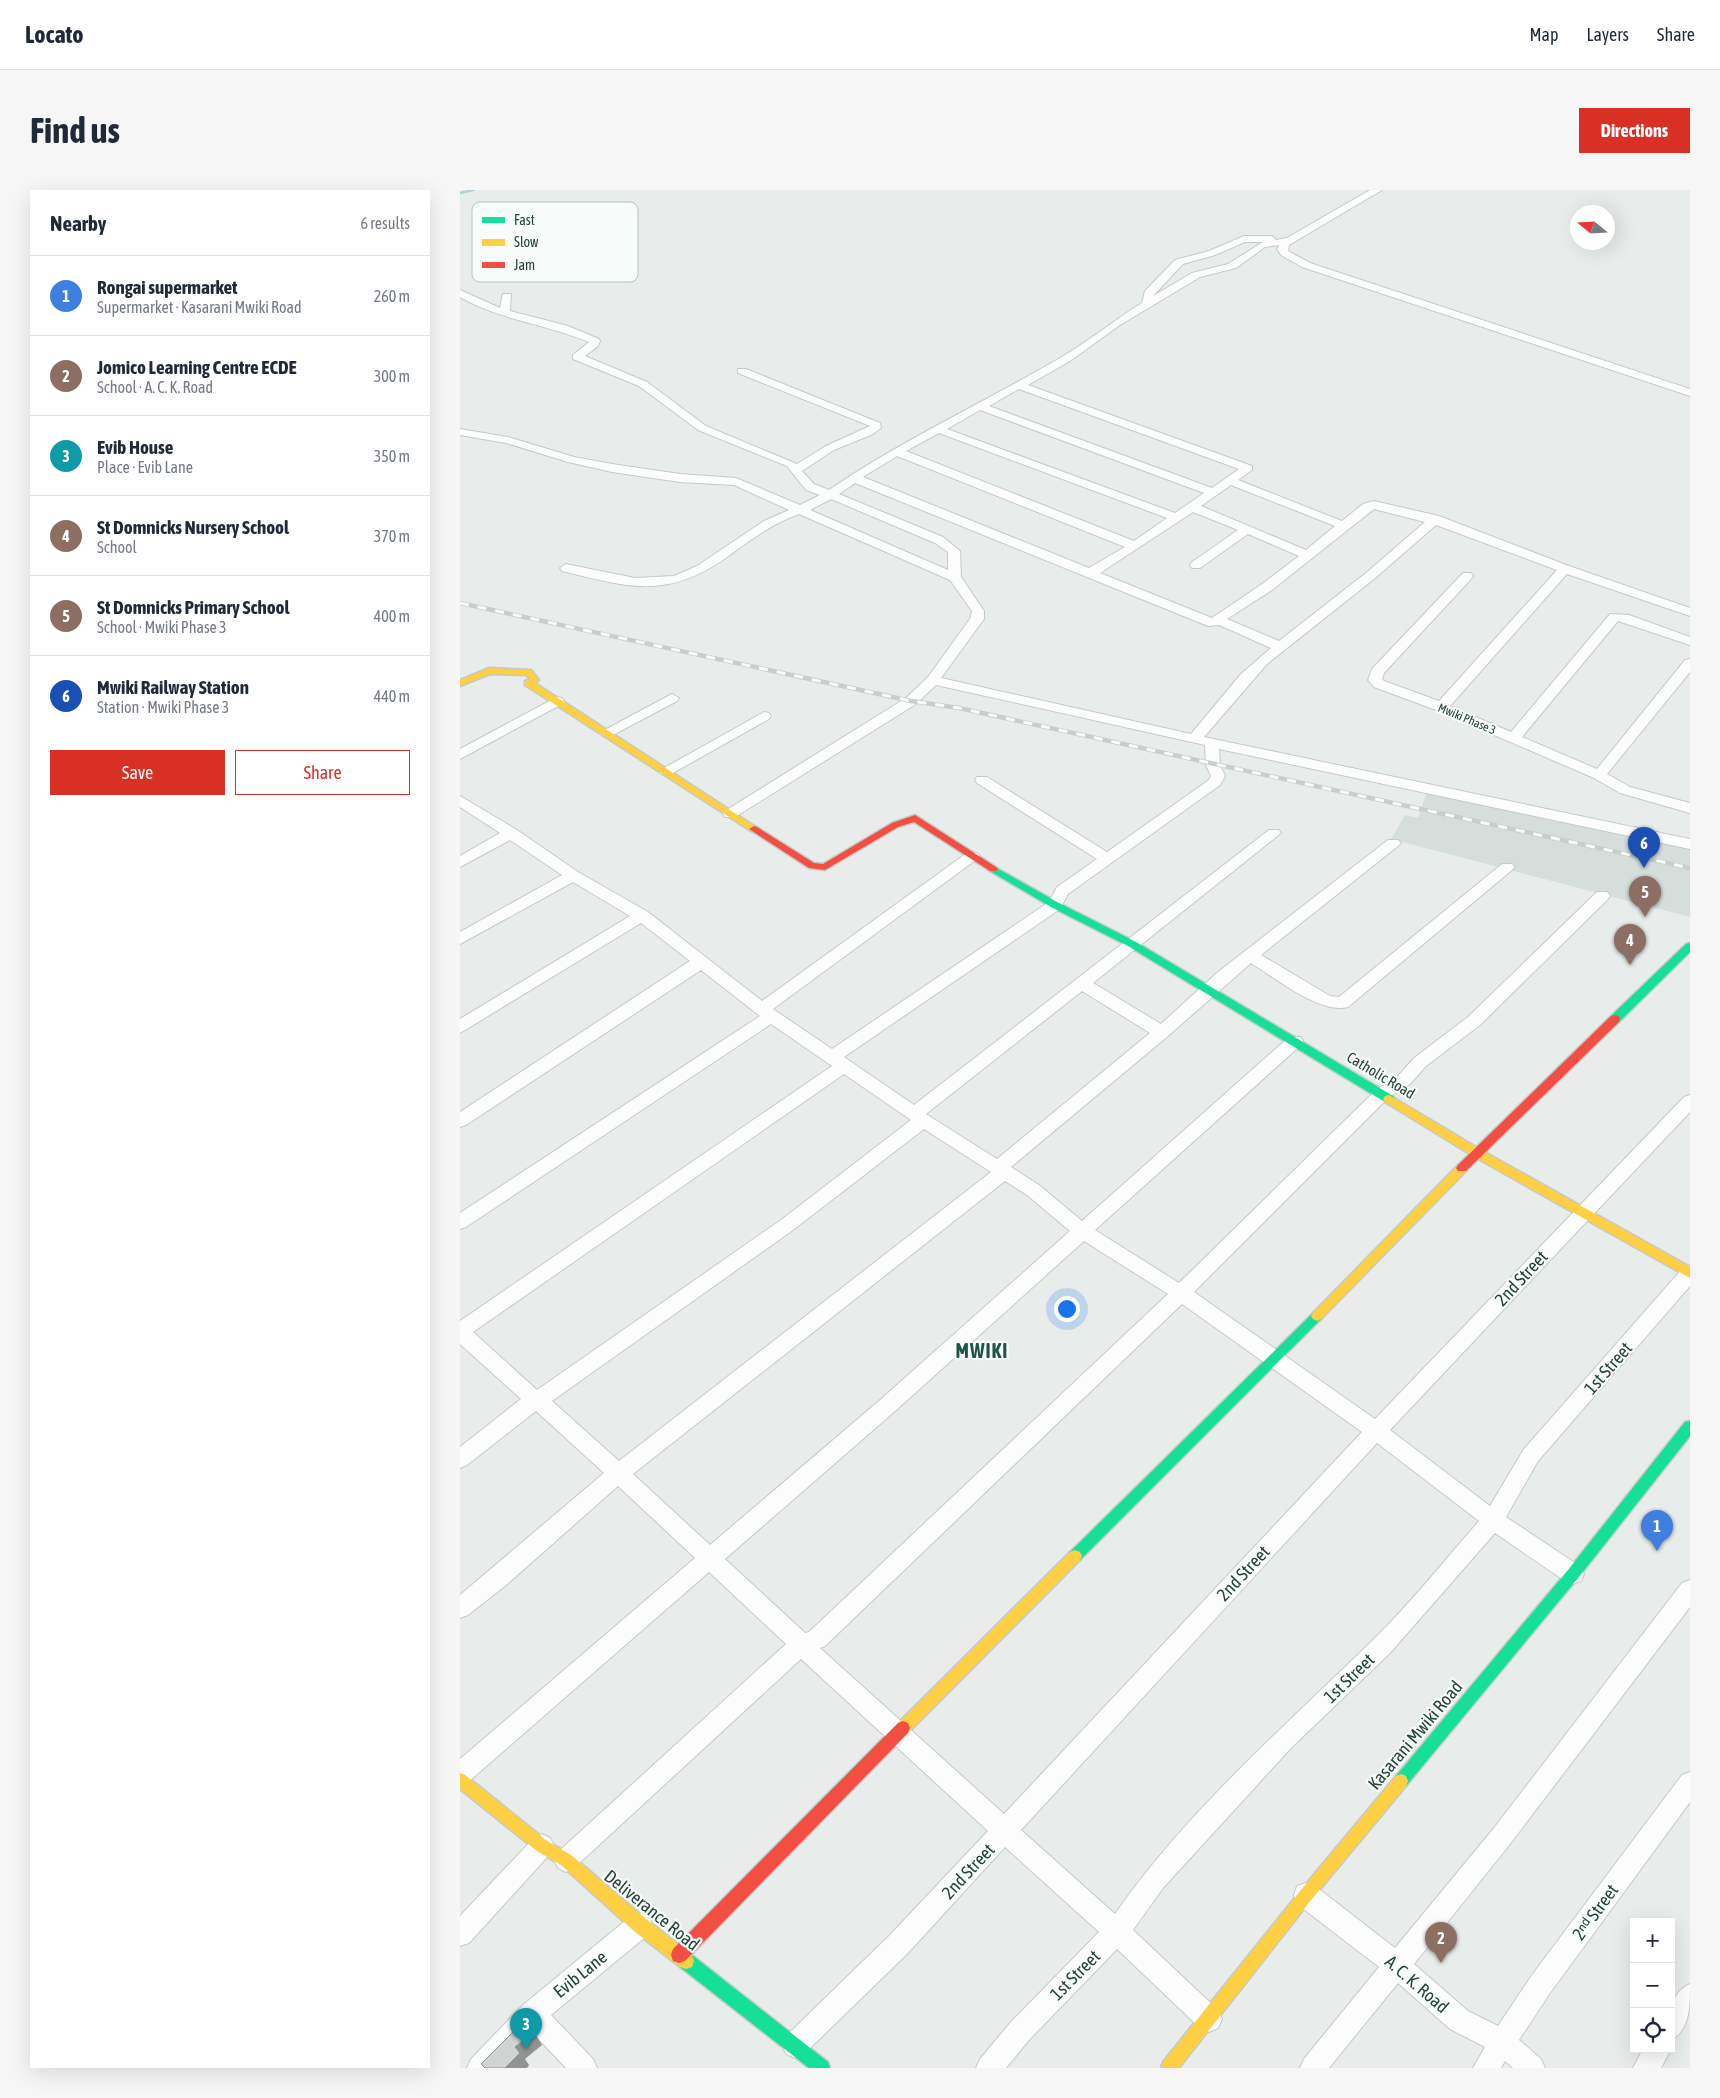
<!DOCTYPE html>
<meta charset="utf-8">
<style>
:root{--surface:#fff;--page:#f6f6f7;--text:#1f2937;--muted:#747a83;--line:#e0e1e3;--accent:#d93025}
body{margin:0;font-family:"Asap Condensed",sans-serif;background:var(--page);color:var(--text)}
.controls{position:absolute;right:15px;bottom:15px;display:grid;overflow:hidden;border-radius:0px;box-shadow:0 5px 20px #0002}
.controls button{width:45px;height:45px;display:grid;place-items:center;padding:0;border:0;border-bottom:1px solid var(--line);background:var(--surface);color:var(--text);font:25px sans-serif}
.compass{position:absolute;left:1110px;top:15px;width:45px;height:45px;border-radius:50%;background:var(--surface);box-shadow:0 5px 20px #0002;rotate:288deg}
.you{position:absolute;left:606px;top:1118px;width:18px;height:18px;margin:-12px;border:4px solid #fff;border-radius:50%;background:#1a73e8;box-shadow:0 0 0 8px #1a73e833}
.badge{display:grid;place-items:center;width:32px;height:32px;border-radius:50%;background:var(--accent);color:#fff;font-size:16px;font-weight:700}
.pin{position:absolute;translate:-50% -41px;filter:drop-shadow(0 1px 2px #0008)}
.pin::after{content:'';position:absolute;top:26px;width:18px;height:15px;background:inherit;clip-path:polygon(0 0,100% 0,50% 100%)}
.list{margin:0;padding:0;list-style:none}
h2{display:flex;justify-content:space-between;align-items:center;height:65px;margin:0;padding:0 20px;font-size:21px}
h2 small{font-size:16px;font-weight:400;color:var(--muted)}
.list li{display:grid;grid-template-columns:32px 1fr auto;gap:15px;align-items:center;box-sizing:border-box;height:80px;padding:0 20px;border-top:1px solid var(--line)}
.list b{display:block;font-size:19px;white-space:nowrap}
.list p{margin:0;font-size:16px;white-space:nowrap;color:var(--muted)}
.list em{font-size:16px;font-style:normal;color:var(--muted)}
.actions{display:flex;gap:10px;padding:15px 20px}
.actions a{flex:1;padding:11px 0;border:1px solid var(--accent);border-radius:0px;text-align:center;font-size:18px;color:var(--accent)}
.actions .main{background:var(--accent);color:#fff}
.icon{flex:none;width:28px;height:28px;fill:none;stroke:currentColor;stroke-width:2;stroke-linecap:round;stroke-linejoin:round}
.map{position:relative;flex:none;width:1230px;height:1878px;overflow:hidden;border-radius:0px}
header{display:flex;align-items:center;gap:30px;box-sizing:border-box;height:70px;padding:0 25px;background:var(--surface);border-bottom:1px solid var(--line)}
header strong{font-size:24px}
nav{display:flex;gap:28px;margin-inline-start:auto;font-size:18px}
.intro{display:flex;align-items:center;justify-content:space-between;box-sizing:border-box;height:120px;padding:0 30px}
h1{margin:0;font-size:35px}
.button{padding:12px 22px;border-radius:0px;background:var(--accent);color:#fff;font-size:18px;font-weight:700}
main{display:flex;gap:30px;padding:0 30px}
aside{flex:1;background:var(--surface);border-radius:0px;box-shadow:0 5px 20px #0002}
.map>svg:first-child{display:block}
</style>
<header>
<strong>Locato</strong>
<nav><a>Map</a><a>Layers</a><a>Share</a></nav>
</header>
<div class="intro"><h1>Find us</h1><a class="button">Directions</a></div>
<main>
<aside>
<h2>Nearby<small>6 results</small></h2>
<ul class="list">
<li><span class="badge" style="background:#3f7fe0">1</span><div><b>Rongai supermarket</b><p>Supermarket · Kasarani Mwiki Road</p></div><em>260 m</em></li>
<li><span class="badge" style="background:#8d6e63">2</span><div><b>Jomico Learning Centre ECDE</b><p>School · A. C. K. Road</p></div><em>300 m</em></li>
<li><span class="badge" style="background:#0f9aa8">3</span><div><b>Evib House</b><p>Place · Evib Lane</p></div><em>350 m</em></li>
<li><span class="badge" style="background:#8d6e63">4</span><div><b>St Domnicks Nursery School</b><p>School</p></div><em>370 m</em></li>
<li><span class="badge" style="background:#8d6e63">5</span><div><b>St Domnicks Primary School</b><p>School · Mwiki Phase 3</p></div><em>400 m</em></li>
<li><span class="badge" style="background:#1a4fb4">6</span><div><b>Mwiki Railway Station</b><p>Station · Mwiki Phase 3</p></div><em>440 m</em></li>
</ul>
<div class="actions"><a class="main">Save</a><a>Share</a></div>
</aside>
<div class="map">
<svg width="1230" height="1878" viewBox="0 0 1230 1878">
<rect width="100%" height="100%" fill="#e8edeb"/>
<path fill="#d6dedb" d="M967,602L1230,659V727L931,649L945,625L958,628Z"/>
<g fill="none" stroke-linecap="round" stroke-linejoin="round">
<path stroke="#a9d4db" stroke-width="2.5" d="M0,3L13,0"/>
<g stroke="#c5cac8" stroke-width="2">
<path id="street" d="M910,0H922L829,55L828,61L850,73L1230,199V206L842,77L821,65L817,59L819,55L805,57L776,78L740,87L660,135L610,171L568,195L792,276V280L778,290L882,331L903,314L914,311L979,326L1109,376L1230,418V426L1107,384L990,516L1051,542L1150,424L1169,425L1230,447V455L1158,431L1062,547L1137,579L1225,470L1230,469V482L1147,584L1170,597L1230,613V623L1160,603L1134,588L976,520L914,497L908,490L912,479L1003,383H1011L1013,386L1011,389L924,483L922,489L924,491L979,511L1097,380L976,335L914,389L807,474L744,547L1230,649V659L759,559L760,575L765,586L760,595L608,704L600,719L384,867L454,915L809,640H819L821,643L633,793L701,834L758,782L928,650H938L941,653L938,656L801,765L870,806L879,807L1042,674H1052L1055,677L1052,680L888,817C861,825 814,787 791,773L708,846L551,977L579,995L622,1031L829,847H841L843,851L841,855L635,1040L719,1093L917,899L938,886L954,868L1008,827L1137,702H1147L1150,706L1147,710L1020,835L966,876L950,894L929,907L734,1102L915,1229L1224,907L1230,905V922L930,1240L1030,1316L1064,1259L1223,1078L1230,1076V1096L1078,1271L1046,1327L1121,1377L1124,1384L1121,1391L1113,1394L1105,1391L1035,1343L930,1463L831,1558L703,1698L673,1740L758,1820L762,1829L758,1838L749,1842L740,1838L657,1759L569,1850L546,1878H516L520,1869L551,1832L639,1742L545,1657L447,1764L344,1864L335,1868L326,1864L322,1855L326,1846L429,1746L528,1641L341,1469L114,1678L106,1682L98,1678L94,1670L98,1662L326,1454L249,1382L8,1592L0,1595V1569L235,1368L158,1296L45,1396L8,1425L0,1428V1405L144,1283L76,1221L7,1275L0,1278V1257L61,1209L0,1154V1131L372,876L311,834L6,1037L0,1039V1023L300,826L241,780L6,935L0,937V922L230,771L181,733L0,843V829L170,726L113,692L0,754V742L102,685L50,650L0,677V666L40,643L0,617V606L57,640L118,682L188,722L302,811L507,663H517L520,666L517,669L313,819L372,859L589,712L597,697L637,669L517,593L515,590L517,587H527L647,662L749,590L751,586L746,575L745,555L476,495L456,514L275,627H265L263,624L265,621L446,508L468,487L510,429L512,421L490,390L339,324C313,333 289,351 267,367C207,410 168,397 102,381L100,378L106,374L175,388L214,386L237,376L304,331L329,320L274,295L220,292L152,282L108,272L46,253L0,245V239L48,247L114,267L152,274L220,284L276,288L340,315L360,305L346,300L327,276L238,240L179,196L113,169V165L129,152C86,134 40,130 0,107V100L40,118L43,104H51L50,121L108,136L139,149L140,151L138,156L125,166L187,192L246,236L337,274L366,256L410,236L278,183V179H286L420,233L421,238L413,244L374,260L342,281L354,294L369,300C442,250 523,213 600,168C628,152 654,130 682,113L685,101L715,70L749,61L784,46H812L816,50L827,48ZM785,52H803L768,74L732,83L693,106L723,74L755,65ZM559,199L779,279L752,298L529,216ZM520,220L744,303L715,323L487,239ZM479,243L707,328L674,351L446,261ZM437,266L665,357L629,378L403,287ZM395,293L748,436L759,435L811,458L781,484L731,544L481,488L524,429V421L501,387L500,361L483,347L379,304ZM771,295L875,336L846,360L741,316ZM371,309L475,353L488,362V380L350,320ZM914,319L965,332L906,383L819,451L767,429L812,400ZM733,322L778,340L732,372L730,375L732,378H740L788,344L839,366L802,394L752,428L640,383ZM622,801L690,843L537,969L466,924ZM384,884L451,930L321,1030L77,1200L13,1142ZM464,939L531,982L159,1271L92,1211L333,1040ZM545,991L567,1005L610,1041L420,1210L250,1355L173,1284ZM624,1051L708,1104L349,1442L345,1443L265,1369L434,1222ZM722,1114L902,1242L544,1624L360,1458L365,1456ZM917,1253L1019,1331C984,1371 950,1414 913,1450C823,1538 727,1621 655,1724L561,1640Z
M212,504L219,508L217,511L151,546L146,547L139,543Z
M97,507L102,508L104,511L102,514L0,569V559Z
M304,522L309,523L311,526L309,529L211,584H201L199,581Z
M1230,1390V1417L1050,1654L954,1774L1008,1821L1038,1836L1072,1785L1222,1585L1230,1582V1612L1090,1803L1059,1850L1081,1869L1085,1878H1053L1045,1871L1041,1878H1013L1025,1857L990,1839L938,1793L869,1878H840L844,1869L919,1777L837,1714L834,1705L837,1696L846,1693L855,1696L935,1758L1034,1638L1222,1393Z
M82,1644L90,1648L94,1656L90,1664L9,1753L0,1756V1726L74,1648Z
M180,1723L189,1726L192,1735L189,1744L91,1825L133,1869L137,1878H106L72,1842L38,1878H7L11,1869L63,1815L171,1726Z
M1230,1794C1230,1816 1230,1840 1211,1850C1211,1828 1207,1804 1230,1794Z
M1183,1859H1211L1201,1878H1173Z"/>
</g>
<g stroke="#c3cbc8" stroke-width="3">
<path id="fast" d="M533,676L599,713L676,752L933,906L935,909L933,912H925L668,756L591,717L530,681L528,679L530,677Z
M1230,753V762L1159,832H1151L1150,829L1151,826L1226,754Z
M857,1121L861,1123L863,1126L861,1129L620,1370L615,1372L610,1370L608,1366L610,1362L853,1123Z
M1230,1231V1246L1118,1388L946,1596L941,1598L936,1596L934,1591L936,1586L1108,1380L1225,1232Z
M226,1763L232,1765L368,1872L370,1878H349L220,1777L218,1771L220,1765Z"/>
</g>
<g stroke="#c3cbc8" stroke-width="3">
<path id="slow" d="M29,478L71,480L79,490L75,493L299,639L294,642L291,641L65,495V491L70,489L66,485L30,484L0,496V490Z
M929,905L1021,960L1230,1077V1088L1013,966L925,912L923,909L925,906Z
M1002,974L1006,975L1008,978L1006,981L861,1129L857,1131L853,1129L851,1126L853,1123L998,975Z
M615,1360L620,1362L622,1366L620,1370L448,1543L443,1545L438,1543L436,1538L438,1533L610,1362Z
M0,1583L5,1585L87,1651L111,1665L186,1729L232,1765L234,1771L232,1777L226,1779L220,1777L174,1741L101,1675L77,1661L0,1599Z
M941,1584L946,1586L948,1591L946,1596L851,1710L719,1878H701L703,1872L841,1700L936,1586Z"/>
</g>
<g stroke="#c3cbc8" stroke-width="3">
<path id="jam" d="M455,625L536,677L538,679L536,681H530L454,632L438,637L365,680L349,678L289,639L294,636L297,637L354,673L363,674L432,633Z
M1155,825L1159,826L1160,829L1159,832L1006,981H998L996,978L998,975L1151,826Z
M443,1531L448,1533L450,1538L448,1543L225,1771L219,1773L213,1771L211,1765L213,1759L438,1533Z"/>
</g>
<use href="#street" fill="#fcfcfc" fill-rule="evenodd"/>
<use href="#fast" fill="#16e098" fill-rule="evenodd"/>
<use href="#slow" fill="#ffcf43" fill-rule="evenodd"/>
<use href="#jam" fill="#f24e42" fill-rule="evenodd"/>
<g stroke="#c9cdcc" stroke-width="4.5">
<path id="rail" d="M0,413L451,511L499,518L1230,678"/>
</g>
<use href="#rail" stroke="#f7fbf9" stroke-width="3" stroke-dasharray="9" stroke-linecap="butt"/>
</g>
<path fill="#919493" d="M74,1842L82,1855L65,1869L69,1875L67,1878H45L55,1857Z"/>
<path fill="#cfd4d2" stroke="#919493" d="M63,1832L74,1842L55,1857L60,1863L45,1878H25L21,1874Z"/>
<g text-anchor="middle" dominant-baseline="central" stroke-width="4.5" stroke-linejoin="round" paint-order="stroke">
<g font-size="12" fill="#24423a" stroke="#f7fbf9">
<text transform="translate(1007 529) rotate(23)">Mwiki Phase 3</text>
</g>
<g font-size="15" fill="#24423a" stroke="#f7fbf9">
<text transform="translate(921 885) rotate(31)">Catholic Road</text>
</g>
<g font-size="18" fill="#24423a" stroke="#f7fbf9">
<text transform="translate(1061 1088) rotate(-47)">2nd Street</text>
<text transform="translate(1148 1178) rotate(-49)">1st Street</text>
<text transform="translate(783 1383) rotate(-47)">2nd Street</text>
<text transform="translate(889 1488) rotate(-44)">1st Street</text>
<text transform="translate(955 1545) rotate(-50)">Kasarani Mwiki Road</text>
<text transform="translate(508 1681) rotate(-47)">2nd Street</text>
<text transform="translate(192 1720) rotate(39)">Deliverance Road</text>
<text transform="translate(1135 1722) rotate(-54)">2ⁿᵈ Street</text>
<text transform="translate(120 1784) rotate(-39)">Evib Lane</text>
<text transform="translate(615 1785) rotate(-45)">1st Street</text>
<text transform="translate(957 1794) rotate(41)">A. C. K. Road</text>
</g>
<g font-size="20" font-weight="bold" letter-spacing="1" fill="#1f5548" stroke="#f7fbf9">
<text x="522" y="1160">MWIKI</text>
</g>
</g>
<rect x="12" y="12" width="166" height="80" rx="8" fill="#f7fbf9" stroke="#b8c4c0" stroke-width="1"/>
<rect x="22" y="27" width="23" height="6" fill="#16e098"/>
<rect x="22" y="49" width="23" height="7" fill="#ffcf43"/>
<rect x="22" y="72" width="23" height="6" fill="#f24e42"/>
<g font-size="14" fill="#24423a">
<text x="54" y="35">Fast</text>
<text x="54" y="57">Slow</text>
<text x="54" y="80">Jam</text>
</g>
</svg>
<div class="controls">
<button>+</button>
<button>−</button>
<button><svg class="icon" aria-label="locate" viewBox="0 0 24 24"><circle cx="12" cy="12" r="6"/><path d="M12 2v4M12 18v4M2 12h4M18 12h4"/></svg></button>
</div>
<svg class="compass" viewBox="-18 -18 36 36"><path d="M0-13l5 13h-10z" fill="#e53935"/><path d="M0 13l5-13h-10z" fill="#747a83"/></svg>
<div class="you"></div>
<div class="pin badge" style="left:1197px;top:1361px;background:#3f7fe0">1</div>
<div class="pin badge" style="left:981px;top:1773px;background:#8d6e63">2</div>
<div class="pin badge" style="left:66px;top:1859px;background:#0f9aa8">3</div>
<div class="pin badge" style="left:1170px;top:775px;background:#8d6e63">4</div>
<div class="pin badge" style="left:1185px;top:727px;background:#8d6e63">5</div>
<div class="pin badge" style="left:1184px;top:678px;background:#1a4fb4">6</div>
</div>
</main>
